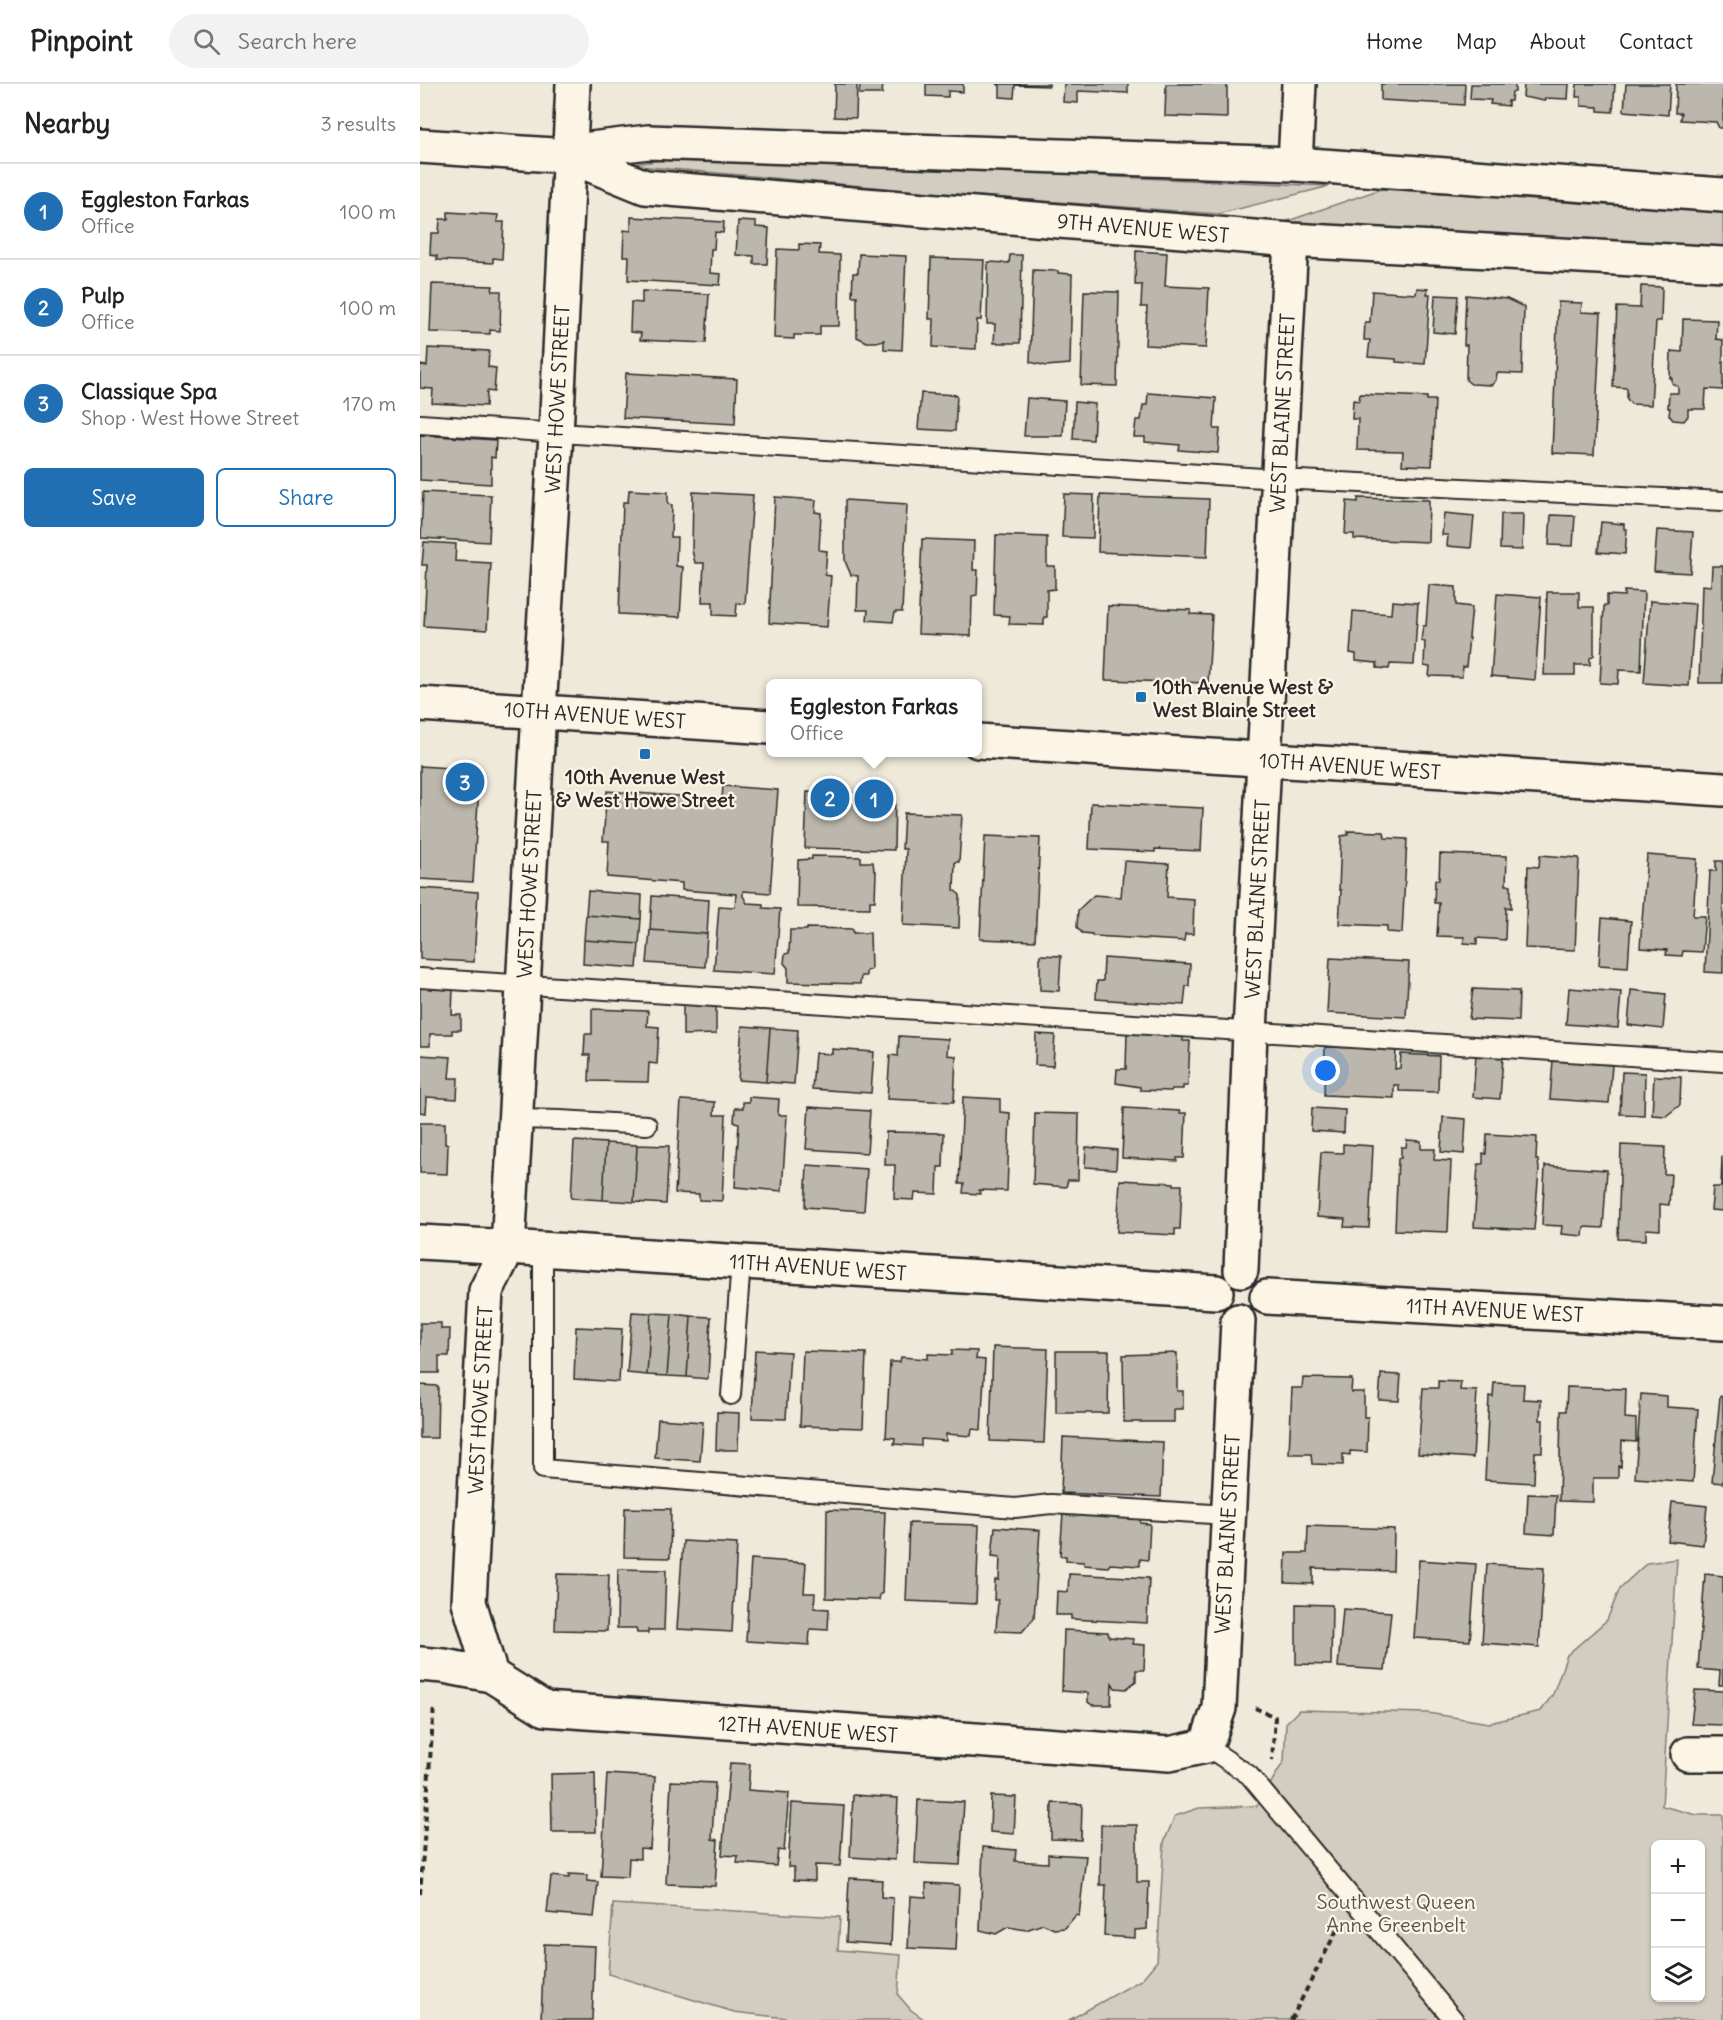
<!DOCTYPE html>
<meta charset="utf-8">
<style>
:root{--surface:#fff;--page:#f2f2f2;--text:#222;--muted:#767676;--line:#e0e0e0;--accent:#1f6fb2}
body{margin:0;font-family:Delius,sans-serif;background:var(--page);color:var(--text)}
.controls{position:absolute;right:18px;bottom:18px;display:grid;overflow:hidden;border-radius:9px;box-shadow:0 2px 4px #0004}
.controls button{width:54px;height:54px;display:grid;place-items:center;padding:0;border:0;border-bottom:2px solid var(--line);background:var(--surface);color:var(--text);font:30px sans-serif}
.you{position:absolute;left:906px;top:987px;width:21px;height:21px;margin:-15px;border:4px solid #fff;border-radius:50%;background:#1a73e8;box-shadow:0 0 0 9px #1a73e833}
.badge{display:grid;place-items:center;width:39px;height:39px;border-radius:50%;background:var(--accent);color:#fff;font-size:20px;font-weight:700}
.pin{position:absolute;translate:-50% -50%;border:3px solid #fff;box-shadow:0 2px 6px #0006}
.popup{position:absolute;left:346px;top:595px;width:216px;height:78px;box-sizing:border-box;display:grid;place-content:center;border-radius:9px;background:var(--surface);filter:drop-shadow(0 2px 4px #0005);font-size:20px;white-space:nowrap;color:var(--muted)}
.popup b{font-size:22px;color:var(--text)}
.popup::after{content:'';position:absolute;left:50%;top:100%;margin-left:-12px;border:12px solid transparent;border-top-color:var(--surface)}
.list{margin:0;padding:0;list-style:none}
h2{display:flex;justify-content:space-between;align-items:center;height:78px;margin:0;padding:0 24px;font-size:26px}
h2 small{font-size:20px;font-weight:400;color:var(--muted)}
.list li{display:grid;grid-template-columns:39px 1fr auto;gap:18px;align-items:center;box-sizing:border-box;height:96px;padding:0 24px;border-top:2px solid var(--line)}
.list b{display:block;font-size:22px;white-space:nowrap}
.list p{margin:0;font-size:20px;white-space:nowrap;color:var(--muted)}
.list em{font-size:20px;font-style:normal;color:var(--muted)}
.actions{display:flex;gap:12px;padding:18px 24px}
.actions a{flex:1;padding:14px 0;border:2px solid var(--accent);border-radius:9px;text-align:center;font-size:21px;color:var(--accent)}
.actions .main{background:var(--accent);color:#fff}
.icon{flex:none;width:33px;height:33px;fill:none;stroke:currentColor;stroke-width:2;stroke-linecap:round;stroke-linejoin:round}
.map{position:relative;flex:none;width:1303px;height:1936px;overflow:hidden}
header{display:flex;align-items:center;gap:36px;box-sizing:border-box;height:84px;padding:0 30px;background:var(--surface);border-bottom:2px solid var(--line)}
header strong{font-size:28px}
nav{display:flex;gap:33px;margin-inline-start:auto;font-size:21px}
.search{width:420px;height:54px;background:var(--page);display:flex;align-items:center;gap:15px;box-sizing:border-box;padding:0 21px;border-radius:33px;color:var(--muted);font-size:22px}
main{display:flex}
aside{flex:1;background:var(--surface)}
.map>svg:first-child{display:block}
</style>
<header>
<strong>Pinpoint</strong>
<div class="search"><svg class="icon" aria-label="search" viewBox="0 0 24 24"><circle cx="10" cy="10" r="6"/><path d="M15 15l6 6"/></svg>Search here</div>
<nav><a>Home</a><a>Map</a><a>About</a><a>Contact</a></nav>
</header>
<main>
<aside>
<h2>Nearby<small>3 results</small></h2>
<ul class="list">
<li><span class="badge">1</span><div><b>Eggleston Farkas</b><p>Office</p></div><em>100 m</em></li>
<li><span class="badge">2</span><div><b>Pulp</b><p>Office</p></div><em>100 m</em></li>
<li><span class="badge">3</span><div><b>Classique Spa</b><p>Shop · West Howe Street</p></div><em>170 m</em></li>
</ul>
<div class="actions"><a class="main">Save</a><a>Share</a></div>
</aside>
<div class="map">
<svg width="1303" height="1936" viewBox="0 0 1303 1936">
<rect width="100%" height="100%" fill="#efe9da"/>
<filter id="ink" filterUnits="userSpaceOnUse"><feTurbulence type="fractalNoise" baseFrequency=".0167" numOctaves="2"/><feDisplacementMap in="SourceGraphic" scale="12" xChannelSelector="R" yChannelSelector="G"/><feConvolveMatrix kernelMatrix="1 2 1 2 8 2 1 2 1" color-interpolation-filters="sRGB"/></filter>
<g filter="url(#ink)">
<path fill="#d2cdc0" stroke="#7e7c76" stroke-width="1.5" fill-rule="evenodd" d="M294,69L696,93L910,102L798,130L543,111L207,81Z
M961,105L1303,126V166L862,139Z
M1257,1475L1242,1722L1277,1731H1303V1936H649L721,1896L737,1877L744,1758L755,1732L779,1724L837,1722L864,1677L866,1639L879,1626L1008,1629L1069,1639L1121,1627L1133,1610L1147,1571L1187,1536L1200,1504L1227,1479ZM1236,1760H1280V1914H1236Z
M193,1820L420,1833L418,1866L481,1871L478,1911L491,1926L505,1936H366V1934L314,1928L188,1890Z"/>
<path fill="#bcb7ac" stroke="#2b2b2b" stroke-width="1.5" d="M415,0H437L436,34L414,33Z
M440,0H463L462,10H439Z
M506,0H543V8L528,7V13L506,12Z
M577,0H629V2L595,1L594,14L580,13V2Z
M644,0H708V9L658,7V19L643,18Z
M746,0H807V34L745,32Z
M961,0H1045L1044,21L961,16Z
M1051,0H1095V8H1092L1091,17H1088V22L1070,20L1071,16L1050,15Z
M1104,0H1149L1148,15L1125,14V17L1103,13Z
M1157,0H1195L1193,28L1178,27V23L1161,22V13H1156Z
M1206,0H1250L1248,31L1204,27Z
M1256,0H1303V44H1299L1296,38L1260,36L1261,29H1255Z
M28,128L78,131L77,138H84L82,175L73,174V179L17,176V172L10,171L11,149H19L20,135H28Z
M211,133L304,138L303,149L295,148L294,165H291L290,189L301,190L300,201L208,196L209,172H203L204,146L211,147Z
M318,137L336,138V143L349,144L347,180H334V172L316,171Z
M379,160L400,161L399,170L420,171L419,242H400V251H374V255L354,254L357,165L379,166Z
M716,167L747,169L745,202L789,204L786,264L725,261L727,223H721L722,201H715Z
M439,170L486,172L482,266L464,265V256L456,258H447L437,253V212H432L433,189H438Z
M590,171H602L600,259H574L575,240H567L568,178L589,179Z
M511,174L564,176L561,236H557L556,265L513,263L514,235H509Z
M613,186L638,187V189L652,190L650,280L626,282L610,278Z
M12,200L73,202L72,207H81L80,247L70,246V250L10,248Z
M1221,202L1242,203L1241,237H1236L1231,321L1211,320L1207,315V304L1193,303L1197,223L1220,224Z
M997,204L1008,205L1007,210H1010L1005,280L976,278V275L948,273L950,256H944L945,238H950L952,207L996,210Z
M222,207L289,210L286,259L220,256L221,249L210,248L211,218L222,219Z
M664,207L699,208L697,302L661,301Z
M1015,211L1038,212L1035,250L1013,248Z
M1046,211L1087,215L1104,223L1102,290L1077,289L1076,296L1072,301L1051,300L1046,296L1047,261H1044Z
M1138,218L1162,219L1161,228L1181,229L1174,371L1132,369Z
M1263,235L1297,236L1296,255L1303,256V306L1286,305L1285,325H1268V332L1264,337L1253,336L1249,331L1250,324H1248L1249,309H1258V303L1252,299V294H1250L1251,267L1262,268Z
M8,264L69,267L68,283L76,284L74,308L67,307L66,322L12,319L13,305L0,304V281L7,282Z
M206,289L317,295L315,340L203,334Z
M501,309L537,311L535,347L498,345Z
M728,309L796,314L794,345H800L798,369L759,366L760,361L725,358V353H714L716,336H721L723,321H727Z
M940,310L1007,313V316H1015L1012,382L982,381L983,367L937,366L938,335H932L933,316L939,317Z
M607,314L645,317L643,352H604Z
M655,318L675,320L673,356L653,355Z
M0,351L76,356L75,374L71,373V400L0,396Z
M209,406L248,408V420L252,421L251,453H257L256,482L263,483L260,533L199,530L203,418H208Z
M3,408L71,411L69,458L1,454Z
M273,408L333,411L325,520L317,519L316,532L293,531V518H282L284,479H275L272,466Z
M644,410L674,411L673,454L642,453Z
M680,411L789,415L787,473L678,468Z
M355,413L396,416L395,428L401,429L399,466L407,467L405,491L411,492L407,543L349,539Z
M938,414L1009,416L1008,458L934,455V450H925L927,417L938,418Z
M425,416L487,420L482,528H475L473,538L447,536L448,526H437L438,492L431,491L425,477Z
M1024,429L1054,432L1051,464L1027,462L1028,451H1022Z
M1081,430H1103L1102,466L1080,465Z
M1131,431L1155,432L1153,462L1129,461Z
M1181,438L1204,440V445H1207L1205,470L1178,468Z
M1237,446L1273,448L1270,489L1234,487Z
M576,451L627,453V482H635V505L627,506V533H624V541L589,540L590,532L574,531Z
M502,455L554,457L553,486H558L557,511L552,512L551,552L498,550Z
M4,458L36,460L35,477L71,479L67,546L4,542L7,481H2Z
M1292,482H1303V599H1279L1282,501L1291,502Z
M1009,501L1036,503V521L1052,523L1046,583H1043L1042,593L1009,592L1010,583L1004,582L1005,558L1001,557L1003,542H1006Z
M1204,507L1224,508L1221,587L1199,586L1198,600L1180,599L1184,521L1187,522V511L1204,512Z
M1127,508H1159V523H1174V571L1170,574V581H1155V591H1124Z
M1077,510L1121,513L1115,596L1071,592Z
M972,517L998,519L994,581L970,580L969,585L957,584V579L936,577V570L930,569L933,527L971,530Z
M1230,517L1275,520L1269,602L1224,599Z
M688,522L771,526L770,530L792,531L788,599L685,596Z
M0,682L60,686L53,798L0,795Z
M303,702L358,706L350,809L323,807V812L327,819L343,820V824L360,825L355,890L294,886L299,822L315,823L316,810L262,806V799L187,793L189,757H183L187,707L302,715Z
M387,708L475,710L474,766L385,764Z
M671,719L783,724L781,767L735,765V768L669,765Z
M484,729L542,731L539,778H535L534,806L540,811L539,844L483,841L486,765H482Z
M928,747L964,748L965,754L987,755L982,849L967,848V842L919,840L921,806H919L921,752L928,751Z
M565,752L620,754L615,857L560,855Z
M1020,770L1087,772L1086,801H1091V824L1086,823L1085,856L1057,854V860L1044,859V853L1017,852L1019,819H1014L1015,796H1019Z
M1120,771L1159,774L1155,866L1105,864L1108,782L1119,783Z
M1227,771L1277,775L1273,832H1285L1282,868L1263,867L1262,872L1246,871L1247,866L1220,864Z
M392,772L441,773V778H453L454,787H456L455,817H450V824L377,823L378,776L392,775Z
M704,777L749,780L747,813L774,815L773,850H765L764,857L672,852V850L662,849L657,843L658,826L674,811L701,813Z
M1296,777H1303V889L1285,888L1290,787H1296Z
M0,804L58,808L54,878L0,875Z
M168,807L222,811L221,835L166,831Z
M232,812L289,816L287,850L230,846Z
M166,831L221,835L219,860L164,856Z
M1182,834L1211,837L1208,883L1179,881Z
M387,844L433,845V849H450L451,885L446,887V892H441L440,900L368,898V884L364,879L365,870L369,869L370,846H387Z
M230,846L287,850L285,883L227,879Z
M164,856L219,860L217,884L163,880Z
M620,871L641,872L639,907L620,906Z
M684,874L770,880L769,902H766L764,921L676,915L677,897H683Z
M910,874L989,878L986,933L907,929Z
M0,903L33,904L32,931H41V946H32V950H10V962H0Z
M1149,904L1201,908L1198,944L1146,940Z
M1053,905L1099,907L1098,937L1049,935Z
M1211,906L1246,910L1243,945L1208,941Z
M296,918V950L263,951V919Z
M172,925L228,927L227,942L239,943L237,980L229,979L228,998L169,997L170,971H164L165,950H172Z
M322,942L350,944L346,998L318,996Z
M350,944L378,946L374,1000L346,998Z
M707,948L763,950V957H770L768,1002H763V1005H752L751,1007L720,1006V1003L696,999L697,985H706Z
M616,950L635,951L633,982L615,981Z
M479,952L528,955L527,971L536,972L534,1018L467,1015L470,971L478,972Z
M905,963L976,965L975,985L980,984L981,970L1019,972L1018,1008L979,1007V1001H974V1014L904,1011Z
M412,965L454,968L451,1009L392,1005L395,969L412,970Z
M1056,970L1083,972L1080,1015L1053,1013Z
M0,971L31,973L29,994H38L37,1015L7,1013L6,1029L0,1028Z
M1133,976L1192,981L1189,1019L1130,1015Z
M1202,988L1225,989L1224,1031L1200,1030Z
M1234,992L1261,993L1260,1021L1246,1032L1232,1031Z
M329,1013L359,1015L358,1031H367L362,1107L315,1103L319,1039L314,1038L315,1024H323V1018H329Z
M543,1013L580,1015V1028L590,1029L587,1107L559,1106L560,1110L543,1109L544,1100H539Z
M261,1016L295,1018L294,1031H306L302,1117L279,1116V1110L255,1109Z
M389,1023L450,1027L447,1069L386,1065Z
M704,1024L760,1027V1029H766L764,1074H757V1077L702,1074Z
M892,1024L925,1026L924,1049L891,1047Z
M615,1029L659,1030L658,1096H648L646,1103L613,1100Z
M1023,1033L1046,1035L1044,1070L1021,1068Z
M0,1039H25V1060H28L27,1090L0,1089Z
M466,1048L524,1049L523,1083H518L517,1110L495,1109L494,1116L474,1115L475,1081H465Z
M1067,1050L1117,1053L1116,1076H1118L1119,1086L1114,1146L1054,1143L1058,1080H1063V1069L1066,1070Z
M987,1056L1001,1057V1065H1015L1014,1076L1031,1077L1028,1148L975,1146L978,1074H981V1063H986Z
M154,1057L186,1059L183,1116L151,1114Z
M186,1059L217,1061L214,1118L183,1116Z
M923,1060L953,1062L949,1144L924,1143L925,1135L897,1133L901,1068L923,1069Z
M217,1061L249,1062L246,1120L214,1118Z
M1201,1061L1245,1063L1244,1090H1251L1249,1121L1240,1120V1146L1226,1145V1156L1198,1155Z
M666,1063L697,1066L696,1085L665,1083Z
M1302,1072L1303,1127L1291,1126L1293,1103H1301Z
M387,1081L447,1085L444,1127L385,1123Z
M1125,1082L1187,1086L1183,1144L1164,1143L1163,1152L1141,1150L1142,1142L1122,1141Z
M700,1096L754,1099V1101H762L760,1145H755V1151L697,1148Z
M212,1228L231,1229L227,1291L207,1289Z
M231,1229L252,1230L247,1292L227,1291Z
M252,1230L271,1232L267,1293L247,1292Z
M271,1232L291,1233L288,1295L267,1293Z
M0,1239H21V1245H30L29,1272H19V1289H0Z
M156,1243L202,1245L199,1298L154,1295Z
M573,1263L628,1265L624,1359L570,1357Z
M335,1266L370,1268L366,1335L332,1334Z
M532,1266L557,1267L556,1275L565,1276L561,1346L552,1345L551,1352L526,1350V1357L501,1355V1362L474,1360L475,1354L466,1353L470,1278H480L481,1273L508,1275V1270L532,1271Z
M383,1267L446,1269L443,1344L380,1342Z
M636,1267H689L688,1329H636Z
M757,1269V1307H763V1325H754V1338H704L703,1271Z
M961,1290L981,1291L979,1317L959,1316Z
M883,1294L932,1295L931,1308H944V1333H948L947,1368L930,1367V1371L923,1370V1381L892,1380L891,1370H869L872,1304H882Z
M1018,1297L1041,1298L1040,1306L1057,1307L1053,1374L998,1370L1003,1304H1018Z
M1074,1299L1104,1300L1103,1315L1121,1316L1120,1336H1123L1122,1368H1115L1114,1399L1065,1396L1069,1312L1073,1313Z
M0,1301L18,1302L17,1354H0Z
M1147,1303L1206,1305L1205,1334L1216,1335V1358L1202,1357L1201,1383L1198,1382V1394H1173V1418L1139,1417L1141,1327H1146Z
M1221,1310L1247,1312V1323L1278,1325L1273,1398L1215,1394Z
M1300,1312L1303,1313V1399L1292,1398Z
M297,1328L319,1329L318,1366H296Z
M238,1335L283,1338L280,1377L235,1374Z
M643,1353L743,1358L741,1413L641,1409Z
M1108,1410L1136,1411L1134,1451L1106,1449Z
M1252,1418L1287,1422L1283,1461L1248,1457Z
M205,1424L251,1425L250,1474L204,1473Z
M407,1426L465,1428L462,1510H460L459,1516L406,1514Z
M643,1429L721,1433L720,1439L730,1440L728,1476L720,1475V1482L690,1480L688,1483L664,1481V1478L646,1477V1472H640Z
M489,1439L559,1441L556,1520L486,1517Z
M888,1442L974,1445L973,1487L893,1484V1500L865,1499L866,1469H887Z
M575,1443L620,1446L614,1534L602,1548L576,1547L578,1516H574L575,1496H579L580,1473L572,1472Z
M263,1457L317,1460L312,1548L257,1545Z
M331,1475L386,1479L384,1509H395L394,1524L409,1525L408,1546L390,1545L389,1561L326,1557Z
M999,1476L1056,1480L1050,1557L994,1554Z
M1067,1480L1124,1484L1119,1563L1062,1559Z
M198,1485L246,1486L244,1546H228V1549H217L216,1544H197Z
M137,1490L189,1491L187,1547L135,1546Z
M649,1490L729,1494L727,1539L651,1535V1531H636L637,1507L648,1508Z
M1285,1490L1303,1492V1601H1299L1300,1587L1278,1585Z
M876,1520L912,1521L911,1581L876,1580Z
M923,1525L971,1528L965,1586L918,1583Z
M644,1546L688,1548L689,1553L714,1555L713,1560L725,1561L724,1586H716V1597L706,1605L695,1604L692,1599L691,1621H672L668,1618V1609L642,1607Z
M1275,1606L1303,1607V1641L1271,1640Z
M310,1679L330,1680L328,1706L369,1709L364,1767L358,1766L356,1782L317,1779L318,1772L302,1771Z
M175,1689L176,1748H132L131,1690Z
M187,1690L235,1693L230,1765L220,1764V1775L209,1774L208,1793L181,1792Z
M251,1697L295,1699L292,1755L298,1756L295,1802L246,1800Z
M433,1711L478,1714L475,1776L430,1773Z
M571,1712L596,1713L594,1750L570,1748Z
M498,1716L544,1718L540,1781L495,1779Z
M372,1719L424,1722L420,1782L395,1781V1797L374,1796V1783H368Z
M632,1719L662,1720L661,1756L631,1755Z
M681,1741H717V1798H729L727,1845L715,1846V1854L684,1852L686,1801H680Z
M563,1763L596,1766L595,1777L628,1779V1770L666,1772L659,1832L656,1831L645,1844L634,1845L623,1840L606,1846L588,1843L576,1850L560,1846Z
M149,1790L167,1791V1797L178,1798L174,1833L127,1829L131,1792L149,1794Z
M429,1794L462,1796L461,1813L473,1814L471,1861L426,1858Z
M506,1799L539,1801L536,1866L488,1864L491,1812L506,1813Z
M124,1860L175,1862L172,1936H121Z"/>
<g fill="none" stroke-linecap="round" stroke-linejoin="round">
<g stroke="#2b2b2b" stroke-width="22">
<path id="lane" d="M0,340L859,395L1303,417
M0,894L1303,978
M96,1035L140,1036L227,1041
M123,1165V1385L595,1424L631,1420L808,1431
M311,1311L321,1178
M786,1662L829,1691L1034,1936"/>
</g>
<g stroke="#2b2b2b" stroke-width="38">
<path id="street" d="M0,62L149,72L225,103L871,156L1303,180
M149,72L171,65L228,58L875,80L1303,111
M875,80L879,0
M119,627L136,350L153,0
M821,1186L830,947L871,156
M847,1213L1303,1239
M0,1580L24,1582L71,1591L125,1625L749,1670L786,1662L799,1624L818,1237
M71,1591L49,1518L66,1207L88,1163L796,1208
M1268,1670H1303"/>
</g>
<g stroke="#2b2b2b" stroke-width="38">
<path id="secondary" d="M0,620L350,643
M558,657L1303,705
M0,1158L88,1163L119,627"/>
</g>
<path stroke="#2b2b2b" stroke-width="4" stroke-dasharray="6 4.5" stroke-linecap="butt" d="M835,1624L855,1633L852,1676
M0,1810L14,1622
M871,1936L920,1840"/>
<use href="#lane" stroke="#fcf5e5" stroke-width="18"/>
<use href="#street" stroke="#fcf5e5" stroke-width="33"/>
<use href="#secondary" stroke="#fcf5e5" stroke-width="33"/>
</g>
</g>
<g fill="#1f6fb2" stroke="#fcf5e5" stroke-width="2">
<rect x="715" y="607" width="12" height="12" rx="3"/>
<rect x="219" y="664" width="12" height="12" rx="3"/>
</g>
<g text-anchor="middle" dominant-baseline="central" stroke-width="4.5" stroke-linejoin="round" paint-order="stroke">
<g font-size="20" fill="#2b2b2b" stroke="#fcf5e5">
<text transform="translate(723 144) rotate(5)">9TH AVENUE WEST</text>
<text transform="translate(137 315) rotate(-87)">WEST HOWE STREET</text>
<text transform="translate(862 329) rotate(-87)">WEST BLAINE STREET</text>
<text transform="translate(175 631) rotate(4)">10TH AVENUE WEST</text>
<text transform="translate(930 682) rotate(4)">10TH AVENUE WEST</text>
<text transform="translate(109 800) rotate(-87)">WEST HOWE STREET</text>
<text transform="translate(837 815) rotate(-87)">WEST BLAINE STREET</text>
<text transform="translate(398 1183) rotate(4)">11TH AVENUE WEST</text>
<text transform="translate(1075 1226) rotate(3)">11TH AVENUE WEST</text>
<text transform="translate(60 1316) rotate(-87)">WEST HOWE STREET</text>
<text transform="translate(807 1450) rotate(-87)">WEST BLAINE STREET</text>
<text transform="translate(388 1645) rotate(4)">12TH AVENUE WEST</text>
</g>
<g font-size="20" font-weight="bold" fill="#2b2b2b" stroke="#fcf5e5" text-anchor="start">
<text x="733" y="602">10th Avenue West &amp;<tspan x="733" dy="23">West Blaine Street</tspan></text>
<text x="225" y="692" text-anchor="middle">10th Avenue West<tspan x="225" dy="23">&amp; West Howe Street</tspan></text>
</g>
<g font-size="20" fill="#555450" stroke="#fcf5e5">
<text x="976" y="1817">Southwest Queen<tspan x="976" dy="23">Anne Greenbelt</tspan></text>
</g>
</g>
</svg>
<div class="controls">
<button>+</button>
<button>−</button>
<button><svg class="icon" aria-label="layers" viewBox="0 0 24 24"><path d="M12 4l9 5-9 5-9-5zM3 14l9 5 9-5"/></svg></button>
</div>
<div class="you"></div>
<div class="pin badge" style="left:454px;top:715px">1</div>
<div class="popup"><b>Eggleston Farkas</b>Office</div>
<div class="pin badge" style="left:410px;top:714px">2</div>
<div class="pin badge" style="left:45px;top:698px">3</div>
</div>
</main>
